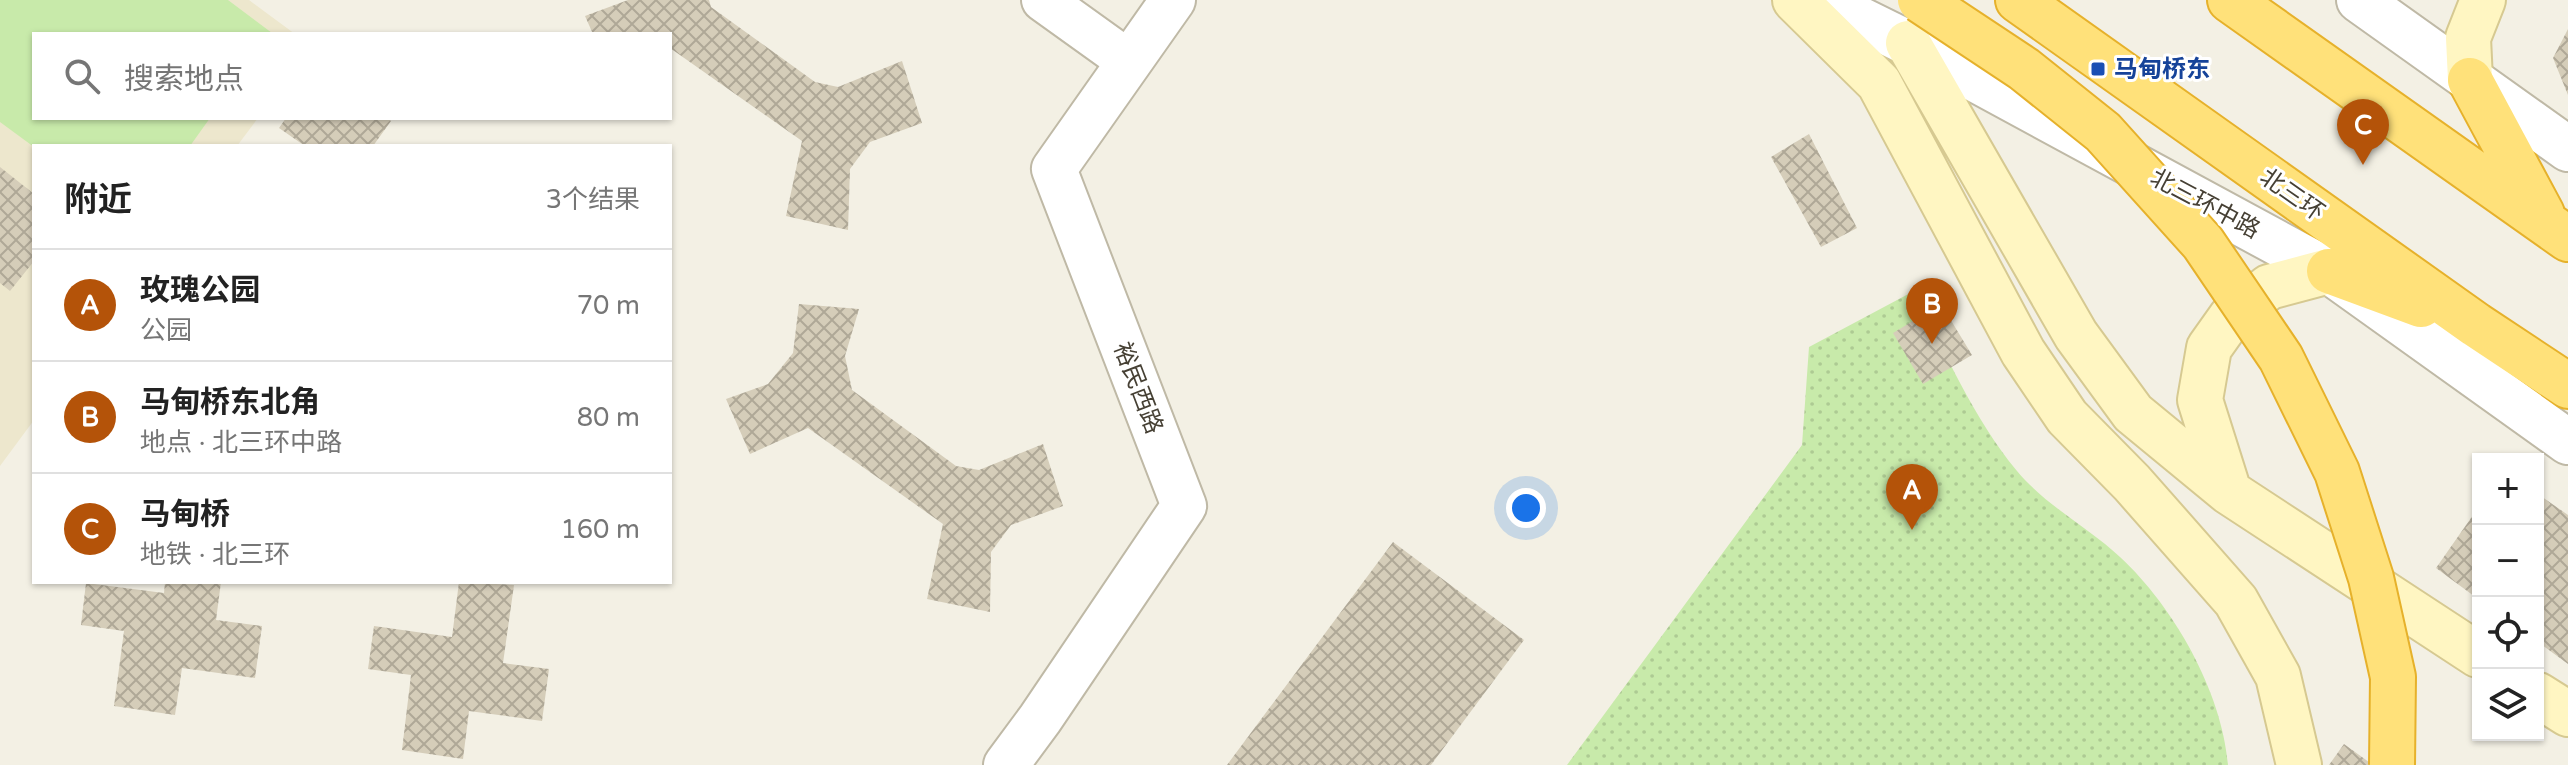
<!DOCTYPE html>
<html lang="zh">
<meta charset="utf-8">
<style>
:root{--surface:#fff;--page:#f6f6f6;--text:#222;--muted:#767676;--line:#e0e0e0;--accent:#b45309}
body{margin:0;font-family:"Varela Round","Noto Sans SC",sans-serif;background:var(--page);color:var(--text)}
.controls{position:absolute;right:24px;bottom:24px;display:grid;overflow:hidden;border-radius:0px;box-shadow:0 2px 6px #0004}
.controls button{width:72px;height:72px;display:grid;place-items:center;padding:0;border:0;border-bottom:2px solid var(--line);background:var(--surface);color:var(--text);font:40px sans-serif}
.you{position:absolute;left:1526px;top:508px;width:28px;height:28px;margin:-20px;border:6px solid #fff;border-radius:50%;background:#1a73e8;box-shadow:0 0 0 12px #1a73e833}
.badge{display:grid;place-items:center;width:52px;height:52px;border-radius:50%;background:var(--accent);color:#fff;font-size:26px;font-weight:700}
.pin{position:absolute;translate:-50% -66px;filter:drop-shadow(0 2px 4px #0008)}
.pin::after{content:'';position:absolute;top:42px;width:28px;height:24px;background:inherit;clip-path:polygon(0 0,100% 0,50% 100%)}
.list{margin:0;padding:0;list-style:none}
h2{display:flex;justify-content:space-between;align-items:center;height:104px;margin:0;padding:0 32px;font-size:34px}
h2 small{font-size:26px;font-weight:400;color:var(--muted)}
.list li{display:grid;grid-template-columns:52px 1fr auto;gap:24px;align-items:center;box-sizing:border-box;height:112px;padding:0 32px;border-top:2px solid var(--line)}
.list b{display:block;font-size:30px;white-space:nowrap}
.list p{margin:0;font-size:26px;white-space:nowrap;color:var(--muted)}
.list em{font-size:26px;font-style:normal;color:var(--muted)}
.icon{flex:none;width:44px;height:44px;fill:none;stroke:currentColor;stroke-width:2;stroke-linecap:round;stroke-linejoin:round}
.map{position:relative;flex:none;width:2568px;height:765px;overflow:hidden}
.search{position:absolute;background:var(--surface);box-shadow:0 2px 6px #0004;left:32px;top:32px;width:640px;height:88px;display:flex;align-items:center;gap:20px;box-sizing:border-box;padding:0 28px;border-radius:0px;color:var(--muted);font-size:30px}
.panel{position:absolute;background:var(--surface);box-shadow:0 2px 6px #0004;left:32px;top:144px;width:640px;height:440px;border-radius:0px}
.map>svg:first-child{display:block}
</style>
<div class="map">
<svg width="2568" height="765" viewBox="0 0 2568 765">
<defs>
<pattern id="park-dots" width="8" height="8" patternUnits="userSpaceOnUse" patternTransform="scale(2)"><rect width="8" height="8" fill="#c8eaaa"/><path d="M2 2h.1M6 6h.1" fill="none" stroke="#adca93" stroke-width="1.8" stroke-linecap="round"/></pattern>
<pattern id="building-cross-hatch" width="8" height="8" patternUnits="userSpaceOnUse" patternTransform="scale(2)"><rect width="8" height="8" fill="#d5cdb9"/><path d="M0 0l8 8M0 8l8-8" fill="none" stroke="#afa897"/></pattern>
</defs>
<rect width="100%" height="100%" fill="#f3f0e4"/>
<path fill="#ede7cd" d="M0,0H249L295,34H34V118H258L237,146H34V420L0,466Z"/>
<path fill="url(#park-dots)" d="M1914,291C1945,352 1973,418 2017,471C2046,506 2088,527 2120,557C2174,607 2222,692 2228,765H1567L1802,445L1809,347Z"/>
<path fill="#c8eaaa" d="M0,0H228L272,33L34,34V118H210L190,146L34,147L0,122Z"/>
<path fill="url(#building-cross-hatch)" d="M628,0H709L711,7L815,82L838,87L902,61L922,123L870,142L850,169L848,230L786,216L802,141L670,48V34H593L585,16Z
M2568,29V95L2553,58Z
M286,118H387L391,121L373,146H305L279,128Z
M1809,134L1857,228L1821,247L1771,157Z
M0,167L34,194V261L10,291L0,283Z
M799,304L859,309L845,356L852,390L956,466L979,470L1043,444L1063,506L1011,525L991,552L990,612L927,599L943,524L808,428L750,454L726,399L768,384L793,353Z
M1941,304L1972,355L1923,384L1893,333Z
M2538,494L2568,515V664L2538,642Z
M2478,508V599L2436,568Z
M1393,542L1524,640L1431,765H1227Z
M165,582H221L216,620L262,626L255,678L182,668L175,715L114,706L124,631L81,625L86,583L164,593Z
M459,582L514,585L503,663L549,669L542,721L469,711L463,759L402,750L411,675L368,669L374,626L452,637Z
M2344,744L2373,765H2329Z"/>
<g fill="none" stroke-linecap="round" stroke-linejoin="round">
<g stroke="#bfb9a6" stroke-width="46">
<path id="minor" d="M1043,0L1128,61"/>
</g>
<g stroke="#bfb9a6" stroke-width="48">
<path id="tertiary" d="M1821,0L1908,43L2329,271L2568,442
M2359,0L2568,149
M1006,765L1040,719L1184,506L1054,169L1173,0"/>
</g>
<g stroke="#d6c991" stroke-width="48">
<path id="secondary" d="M1795,0L1879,83L2023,352L2067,417L2132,483L2236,601L2278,676L2299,765
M1908,43L2076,335L2133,413L2229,492L2478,655
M2470,80L2468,38L2483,0
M2229,492L2200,400L2209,348L2231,317L2269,287L2329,271
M2538,695L2568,714"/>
</g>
<g stroke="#e6b12b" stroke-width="48">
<path id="trunk" d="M2018,0L2476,325L2568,386
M2230,0L2568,239
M2470,80L2542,214
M2329,271L2421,305"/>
</g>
<use href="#minor" stroke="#fff" stroke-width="42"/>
<use href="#tertiary" stroke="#fff" stroke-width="44"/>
<use href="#secondary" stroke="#fff6c2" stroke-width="44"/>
<use href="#trunk" stroke="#ffe17a" stroke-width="44"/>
<g stroke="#e6b12b" stroke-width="48" stroke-linecap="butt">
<path id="trunk-bridge" d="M1920,0L2024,69L2103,132L2203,243L2281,358L2337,472L2371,578L2393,677L2392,765"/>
</g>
<use href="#trunk-bridge" stroke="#ffe17a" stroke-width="44"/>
</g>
<rect fill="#1a4fb4" stroke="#fff" stroke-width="3" x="2090" y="61" width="16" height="16" rx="4"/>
<g text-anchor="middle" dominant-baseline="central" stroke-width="6" stroke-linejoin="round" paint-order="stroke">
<g font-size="24" font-weight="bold" fill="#164399" stroke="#fff" text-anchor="start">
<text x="2114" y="69">马甸桥东</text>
</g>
<g font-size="24" fill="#464034" stroke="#fff">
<text transform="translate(2292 195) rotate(35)">北三环</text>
<text transform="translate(2205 204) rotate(28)">北三环中路</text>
<text transform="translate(1138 388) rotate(69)">裕民西路</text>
</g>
</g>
</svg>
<div class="controls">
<button>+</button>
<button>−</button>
<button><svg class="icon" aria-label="locate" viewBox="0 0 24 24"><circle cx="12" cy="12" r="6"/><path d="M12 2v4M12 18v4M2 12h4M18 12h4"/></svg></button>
<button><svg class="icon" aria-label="layers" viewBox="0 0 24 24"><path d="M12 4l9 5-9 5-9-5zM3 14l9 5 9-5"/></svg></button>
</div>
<div class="you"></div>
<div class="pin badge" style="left:1912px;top:530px">A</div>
<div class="pin badge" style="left:1932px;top:344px">B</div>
<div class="pin badge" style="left:2363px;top:165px">C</div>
<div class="search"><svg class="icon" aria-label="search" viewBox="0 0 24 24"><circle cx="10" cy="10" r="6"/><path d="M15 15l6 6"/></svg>搜索地点</div>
<section class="panel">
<h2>附近<small>3个结果</small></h2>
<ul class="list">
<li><span class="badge">A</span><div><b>玫瑰公园</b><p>公园</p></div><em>70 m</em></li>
<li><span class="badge">B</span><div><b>马甸桥东北角</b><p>地点 · 北三环中路</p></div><em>80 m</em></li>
<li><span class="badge">C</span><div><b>马甸桥</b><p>地铁 · 北三环</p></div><em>160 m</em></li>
</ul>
</section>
</div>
